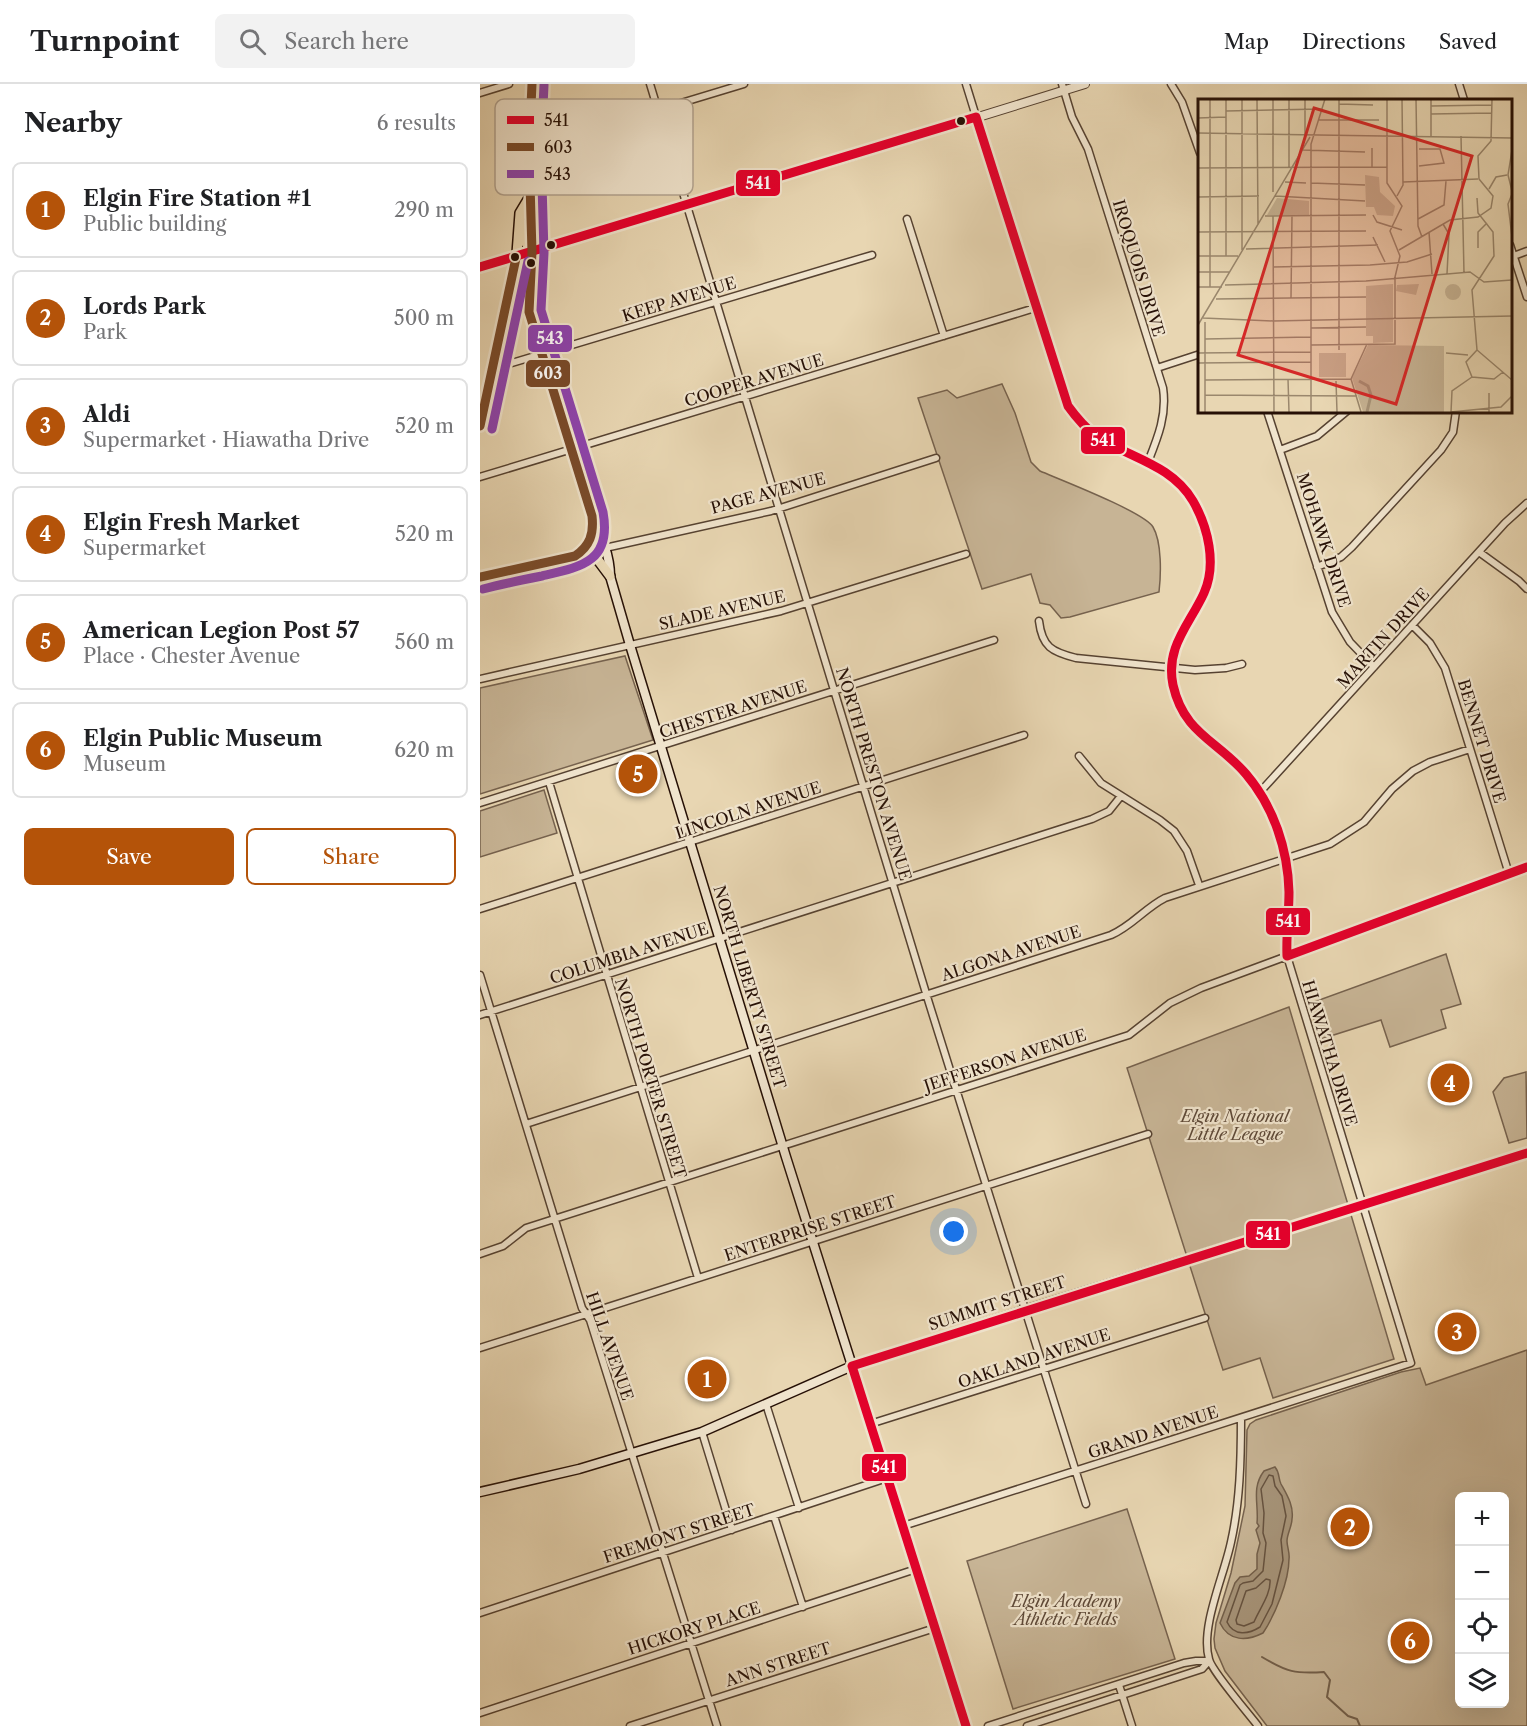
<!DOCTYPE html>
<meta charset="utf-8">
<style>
:root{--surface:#fff;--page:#f2f2f2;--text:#202124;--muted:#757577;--line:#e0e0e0;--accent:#b45309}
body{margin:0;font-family:"Libre Caslon Text",serif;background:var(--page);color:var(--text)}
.controls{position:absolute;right:18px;bottom:18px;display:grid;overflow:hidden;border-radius:9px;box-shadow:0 6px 24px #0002}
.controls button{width:54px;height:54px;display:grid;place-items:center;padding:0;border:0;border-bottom:2px solid var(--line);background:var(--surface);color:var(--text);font:30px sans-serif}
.you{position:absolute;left:474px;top:1148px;width:21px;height:21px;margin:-15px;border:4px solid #fff;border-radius:50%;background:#1a73e8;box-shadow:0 0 0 9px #1a73e833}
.badge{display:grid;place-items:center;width:39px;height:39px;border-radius:50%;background:var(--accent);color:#fff;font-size:20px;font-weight:700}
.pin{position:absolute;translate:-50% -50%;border:3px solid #fff;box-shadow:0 2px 6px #0006}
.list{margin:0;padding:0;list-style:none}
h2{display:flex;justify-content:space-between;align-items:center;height:78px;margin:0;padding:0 24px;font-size:26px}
h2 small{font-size:20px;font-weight:400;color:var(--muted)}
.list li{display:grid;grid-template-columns:39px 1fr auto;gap:18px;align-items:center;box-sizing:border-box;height:96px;margin:0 12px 12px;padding:0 12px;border:2px solid var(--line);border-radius:9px}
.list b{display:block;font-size:22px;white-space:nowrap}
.list p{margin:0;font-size:20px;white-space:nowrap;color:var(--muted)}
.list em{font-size:20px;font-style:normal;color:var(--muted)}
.actions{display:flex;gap:12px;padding:18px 24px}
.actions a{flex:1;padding:14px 0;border:2px solid var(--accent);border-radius:9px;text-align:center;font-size:21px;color:var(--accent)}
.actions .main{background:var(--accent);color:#fff}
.icon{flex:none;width:33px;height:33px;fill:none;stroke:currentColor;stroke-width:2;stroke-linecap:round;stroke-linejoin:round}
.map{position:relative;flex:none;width:1047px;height:1642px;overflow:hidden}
header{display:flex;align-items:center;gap:36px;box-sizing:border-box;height:84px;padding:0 30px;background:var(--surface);border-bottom:2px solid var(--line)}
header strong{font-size:28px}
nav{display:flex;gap:33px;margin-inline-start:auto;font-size:21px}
.search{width:420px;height:54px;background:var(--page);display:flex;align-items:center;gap:15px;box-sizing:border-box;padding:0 21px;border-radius:9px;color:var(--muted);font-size:22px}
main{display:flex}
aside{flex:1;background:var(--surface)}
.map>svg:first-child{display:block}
</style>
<header>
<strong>Turnpoint</strong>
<div class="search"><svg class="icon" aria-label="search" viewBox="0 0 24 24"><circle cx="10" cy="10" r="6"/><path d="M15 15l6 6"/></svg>Search here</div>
<nav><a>Map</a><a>Directions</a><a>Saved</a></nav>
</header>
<main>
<aside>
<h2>Nearby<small>6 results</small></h2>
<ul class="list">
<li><span class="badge">1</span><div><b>Elgin Fire Station #1</b><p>Public building</p></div><em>290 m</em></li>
<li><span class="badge">2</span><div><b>Lords Park</b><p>Park</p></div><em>500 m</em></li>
<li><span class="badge">3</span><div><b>Aldi</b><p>Supermarket · Hiawatha Drive</p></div><em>520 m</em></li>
<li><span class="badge">4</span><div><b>Elgin Fresh Market</b><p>Supermarket</p></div><em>520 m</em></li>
<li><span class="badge">5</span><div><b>American Legion Post 57</b><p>Place · Chester Avenue</p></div><em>560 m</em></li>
<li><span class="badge">6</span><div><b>Elgin Public Museum</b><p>Museum</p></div><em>620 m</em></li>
</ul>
<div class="actions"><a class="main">Save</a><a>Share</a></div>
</aside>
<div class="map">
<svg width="1047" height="1642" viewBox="0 0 1047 1642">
<rect width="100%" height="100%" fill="#e8d6b2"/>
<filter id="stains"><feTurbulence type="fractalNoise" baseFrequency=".00333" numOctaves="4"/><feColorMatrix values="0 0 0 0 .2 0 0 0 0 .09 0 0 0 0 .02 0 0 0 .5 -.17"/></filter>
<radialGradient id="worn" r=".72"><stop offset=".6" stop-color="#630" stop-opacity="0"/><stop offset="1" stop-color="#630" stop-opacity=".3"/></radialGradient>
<path fill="#c7b495" stroke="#76624e" stroke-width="1.5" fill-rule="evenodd" d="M522,300L535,329L551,378L560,387C581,396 664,428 673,443C682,458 681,491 679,508L590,533L581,534L570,521L560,519L551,490L502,505L438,314L467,306L477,314Z
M145,572L173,656L0,710V604Z
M64,706L77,749L0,773V727Z
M966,870L981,920L961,926L966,944L910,963L901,936L841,955L831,927V919Z
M809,923L914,1275L793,1314L780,1274L743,1286L647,984Z
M1046,988L1047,1054L1029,1059L1013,1008L1024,994Z
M1047,1266V1642H787L745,1587L735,1564L734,1555L736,1539L751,1489L765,1422L767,1346L770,1340L776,1336L921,1288L940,1284L946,1301ZM980,1412H1024V1620H980Z
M647,1425L695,1575L533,1625L487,1477Z"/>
<path fill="#a69378" stroke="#735f4a" stroke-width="1.5" d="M795,1383C800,1389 798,1394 801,1400C807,1411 814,1422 812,1435C812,1442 807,1450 807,1457C807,1463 810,1469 809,1475C809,1497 795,1531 783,1549C767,1557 749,1558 740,1539L755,1499L760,1493L769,1492L777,1485V1470L780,1459L776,1446L779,1442L777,1439C779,1420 771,1404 784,1387Z"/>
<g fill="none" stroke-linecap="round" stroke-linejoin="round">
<path stroke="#66523f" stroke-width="1.5" d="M789,1391L793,1392L795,1402L802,1412L806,1432L801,1456L803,1476L792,1520L780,1543C769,1550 754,1553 747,1538L760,1501L763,1499L773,1497L783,1487L786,1459L783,1449L784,1429L781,1405Z
M786,1495L790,1496C791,1510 780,1524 774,1538L764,1542L757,1540L756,1536L766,1507L776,1504Z"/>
<path stroke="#735f4a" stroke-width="2" d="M782,1573C807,1588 815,1590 844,1588L850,1596L847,1613L868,1632L877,1635L880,1642"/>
<g stroke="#564231" stroke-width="9">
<path id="minor" d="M170,0L449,919L606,1420
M582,0L592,33L608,65L683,304C687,331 678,353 668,378
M691,0L702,18L720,69
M979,0L984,16
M0,9L29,0
M49,65L264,0
M427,135L464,252
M1030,161L1047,213
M1031,173L1047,167
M14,279L25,281L392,171
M677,284L720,270
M787,327L852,528L870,558L894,583
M800,366L837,352L867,327
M0,393L555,224
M125,464L291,427L456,374
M999,468L1039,497L1047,505
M837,483L861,473L872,463L961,366L973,348L976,327
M559,537C562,563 572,568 596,574L715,586L746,584L762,580
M932,541L950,559L965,584L1029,790
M0,595L301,527L486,470
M599,672L621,699L680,736L694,747L707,767L719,801
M69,698L218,1194
M780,708L1025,439L1047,419
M0,719L514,556
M0,825L544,651
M0,891L102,1224L110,1236L237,1642
M0,931L612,735L629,727L641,712
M46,1040L631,851C652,842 665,824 685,814L850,760L884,738L912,705L933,687L950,678L990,665
M0,1170L23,1162L46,1144L649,951L690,919L721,904L1047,783
M0,1264L668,1050
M286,1320L319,1424
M761,1334C761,1376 760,1418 751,1458C744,1492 720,1543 729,1575C731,1586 768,1629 778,1642
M390,1340L725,1234
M222,1348L252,1446
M294,1432L323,1523
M423,1442L931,1279L807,872L809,800L804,766L796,740L782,712L765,688L710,641L701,626L694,607L691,581L695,562L703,543L726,505L730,488L729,466L719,431L711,413L696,395L676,382L612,351L600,340L588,322L555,224L486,0
M0,1529L407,1394
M639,1601L652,1642
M0,1629L436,1485
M150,1642L455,1544
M508,1642L704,1579L716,1577H729
M547,1642L722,1585L729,1577"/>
</g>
<g stroke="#564231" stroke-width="10">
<path id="tertiary" d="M0,183L372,72L605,0"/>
</g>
<g stroke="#261006" stroke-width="11">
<path id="secondary" d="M113,433C121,451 130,471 130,492L150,561L306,1073L486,1642
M0,1408L99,1385L222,1348L372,1282L545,1226L1047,1069"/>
</g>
<g stroke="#261006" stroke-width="12">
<path id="primary" d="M52,0L49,65L52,168L49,228L112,432C115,451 112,462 95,472
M44,140V156L52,168
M39,178L45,214
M0,342L36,183L40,129L49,114
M0,493L102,471L118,476L130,492"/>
</g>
<use href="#minor" stroke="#f0e4cd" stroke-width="6"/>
<use href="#tertiary" stroke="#f0e4cd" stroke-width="8"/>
<use href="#secondary" stroke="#f0e4cd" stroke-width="8"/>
<use href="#primary" stroke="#e8d6b2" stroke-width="9"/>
<g stroke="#f0e4cd" stroke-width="14">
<path id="bus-1" d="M0,183L496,33L588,322C596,333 604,343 616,352C649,374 691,380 713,417C728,443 737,480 724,509C710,540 685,563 693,601C704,650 737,656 766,690C794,723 808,766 809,808C809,829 806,851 807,872L1047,783
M486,1642L372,1282L1047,1069"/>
</g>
<g stroke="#f0e4cd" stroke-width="14">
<path id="bus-2" d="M0,342L36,174
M0,493L95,472C110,462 114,450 112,432L49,228L52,168L49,65L52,0"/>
</g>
<g stroke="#f0e4cd" stroke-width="14">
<path id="bus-3" d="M12,345L48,177
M3,505C22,500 42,496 62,492C101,483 132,478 123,428L61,226L64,169L61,65L64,1"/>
</g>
<use href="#bus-1" stroke="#e4002b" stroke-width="9"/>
<use href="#bus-2" stroke="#7a4b2a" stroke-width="9"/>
<use href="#bus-3" stroke="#8e44ad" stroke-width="9"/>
</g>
<g fill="#261006" stroke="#f0e4cd" stroke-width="2">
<circle cx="481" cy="37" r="5"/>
<circle cx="71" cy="161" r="5"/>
<circle cx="35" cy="173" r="5"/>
<circle cx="51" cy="179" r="5"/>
</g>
<g text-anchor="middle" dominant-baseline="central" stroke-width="4.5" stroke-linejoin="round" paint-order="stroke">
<g font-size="16" fill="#261006" stroke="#f0e4cd">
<text transform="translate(659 184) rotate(73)">IROQUOIS DRIVE</text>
<text transform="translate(199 215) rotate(-17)">KEEP AVENUE</text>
<text transform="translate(274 296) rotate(-17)">COOPER AVENUE</text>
<text transform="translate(288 409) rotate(-15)">PAGE AVENUE</text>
<text transform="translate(844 456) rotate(72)">MOHAWK DRIVE</text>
<text transform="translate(242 526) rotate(-13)">SLADE AVENUE</text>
<text transform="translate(903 554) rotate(-48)">MARTIN DRIVE</text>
<text transform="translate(253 625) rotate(-18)">CHESTER AVENUE</text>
<text transform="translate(1002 657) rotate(73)">BENNET DRIVE</text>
<text transform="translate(394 690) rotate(73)">NORTH PRESTON AVENUE</text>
<text transform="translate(268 726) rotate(-18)">LINCOLN AVENUE</text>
<text transform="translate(149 869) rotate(-18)">COLUMBIA AVENUE</text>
<text transform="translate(531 869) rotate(-18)">ALGONA AVENUE</text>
<text transform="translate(270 903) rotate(73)">NORTH LIBERTY STREET</text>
<text transform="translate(850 969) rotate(73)">HIAWATHA DRIVE</text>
<text transform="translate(525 976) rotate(-18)">JEFFERSON AVENUE</text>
<text transform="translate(171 994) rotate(73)">NORTH PORTER STREET</text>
<text transform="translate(330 1144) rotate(-18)">ENTERPRISE STREET</text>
<text transform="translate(517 1219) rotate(-18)">SUMMIT STREET</text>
<text transform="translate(130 1262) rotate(71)">HILL AVENUE</text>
<text transform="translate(554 1274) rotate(-18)">OAKLAND AVENUE</text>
<text transform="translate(673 1348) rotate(-18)">GRAND AVENUE</text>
<text transform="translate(199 1449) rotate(-18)">FREMONT STREET</text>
<text transform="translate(214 1544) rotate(-18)">HICKORY PLACE</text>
<text transform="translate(298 1580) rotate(-18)">ANN STREET</text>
</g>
<g font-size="16" font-style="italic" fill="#5e4938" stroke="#f0e4cd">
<text x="755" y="1032">Elgin National<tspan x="755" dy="18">Little League</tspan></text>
<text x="586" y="1517">Elgin Academy<tspan x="586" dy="18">Athletic Fields</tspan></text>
</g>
</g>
<g transform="translate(718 15)">
<rect width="314" height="314" fill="#e8d6b2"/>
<path d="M167,76L181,78L182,93L197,107L195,117L179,116L176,108H168ZM79,99L111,102V116H69ZM195,185V243L175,244V237H168V187ZM221,185L218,196L198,192L199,186ZM247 193a8 8 0 1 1 16 0a8 8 0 1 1-16 0ZM170,246L246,247V313H165L154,279ZM121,254H148V278H121Z" fill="#c7b495"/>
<path fill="none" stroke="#a69378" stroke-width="3" d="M161,282L170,287L173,296L169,313"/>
<path fill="none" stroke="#9a876d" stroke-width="1.5" d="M28,0V157M44,0V151M59,0L60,125M107,0V36M141,0V251M218,0L220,127L224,138M141,5L175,6M233,7L294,6M28,12L124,10M233,15L294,14M0,19L28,18M120,21H181M0,34L314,39M233,37V0M263,37L266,174M174,49V68M105,51L167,53M314,51L310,76L314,92M221,67L246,64L242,50H221M91,68V0M0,69L189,68M87,83L108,84M205,83L280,80M113,84L167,86M291,90L298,78L309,76M75,93V0M314,95L310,105L314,138M77,97L167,102M199,97L205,86L204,0M0,98L61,97M279,99L280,114L295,133L296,157L274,191L279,251L314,281M175,116L179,123L204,131M67,117L168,116M75,117L76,313M220,120L246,106L248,82M245,125L251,135L249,175M0,133L168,132M231,133L234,175M175,138L187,163M280,149V133L289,124M48,150L180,146M201,151L252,121L280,118L293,109L295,97L281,80L280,57L293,42L294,0M0,157H40M75,168L172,166L209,163L234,155M0,173H31M27,186L168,182L272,173L286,183L314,181M0,188H24M12,188V0M93,199L94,117M18,200L168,198M5,219L75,222L314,217M7,223V313M0,226L112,38M113,229L168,228M7,240L113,238M113,246L197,245V178L202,157L192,132L204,107L189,84V0M279,251L268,263L274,278L296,280L305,273M0,254L113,253M248,254L270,256M0,264L113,263M90,280L91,313M7,281L153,280M138,282L139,313M7,296L159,297M113,313V45L127,0M163,313L153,280L169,245M253,313L303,308L314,297M253,313L254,292L274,278M291,313V294"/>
<path fill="#d62828" fill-opacity="0.15" stroke="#d62828" stroke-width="3" d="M116,9L274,57L198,305L40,256Z"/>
<rect width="314" height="314" fill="none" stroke="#261006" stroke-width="3"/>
</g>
<rect x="15" y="15" width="198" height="96" rx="9" fill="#f0e4cd" stroke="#b3a491" stroke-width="1.5"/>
<rect x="27" y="32" width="27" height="8" fill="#e4002b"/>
<rect x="27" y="59" width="27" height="8" fill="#7a4b2a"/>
<rect x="27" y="86" width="27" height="8" fill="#8e44ad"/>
<g font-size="16" fill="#261006">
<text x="64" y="42">541</text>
<text x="64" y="69">603</text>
<text x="64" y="96">543</text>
</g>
<g stroke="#f0e4cd" stroke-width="2">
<rect x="255" y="85" width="46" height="28" rx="6" fill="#e4002b"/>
<rect x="47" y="240" width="46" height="29" rx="6" fill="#8e44ad"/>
<rect x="45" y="275" width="46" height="29" rx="6" fill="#7a4b2a"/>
<rect x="600" y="342" width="46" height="29" rx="6" fill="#e4002b"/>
<rect x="785" y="823" width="46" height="29" rx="6" fill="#e4002b"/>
<rect x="765" y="1136" width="46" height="29" rx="6" fill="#e4002b"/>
<rect x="381" y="1369" width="46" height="29" rx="6" fill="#e4002b"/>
</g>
<g font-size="16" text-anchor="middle" font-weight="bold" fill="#fff">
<text x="278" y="105">541</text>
<text x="70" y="260">543</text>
<text x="68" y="295">603</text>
<text x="623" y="362">541</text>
<text x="808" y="843">541</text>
<text x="788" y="1156">541</text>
<text x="404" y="1389">541</text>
</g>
<rect width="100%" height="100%" filter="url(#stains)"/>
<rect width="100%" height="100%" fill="url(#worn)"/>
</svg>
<div class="controls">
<button>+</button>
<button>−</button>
<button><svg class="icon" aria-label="locate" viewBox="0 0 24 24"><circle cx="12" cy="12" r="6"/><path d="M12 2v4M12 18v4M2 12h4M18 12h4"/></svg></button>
<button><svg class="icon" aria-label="layers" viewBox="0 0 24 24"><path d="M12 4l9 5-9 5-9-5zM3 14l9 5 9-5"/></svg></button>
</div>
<div class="you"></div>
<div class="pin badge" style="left:227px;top:1295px">1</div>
<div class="pin badge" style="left:870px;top:1443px">2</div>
<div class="pin badge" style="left:977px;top:1248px">3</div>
<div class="pin badge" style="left:970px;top:999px">4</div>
<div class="pin badge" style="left:158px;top:690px">5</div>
<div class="pin badge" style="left:930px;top:1557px">6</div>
</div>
</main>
